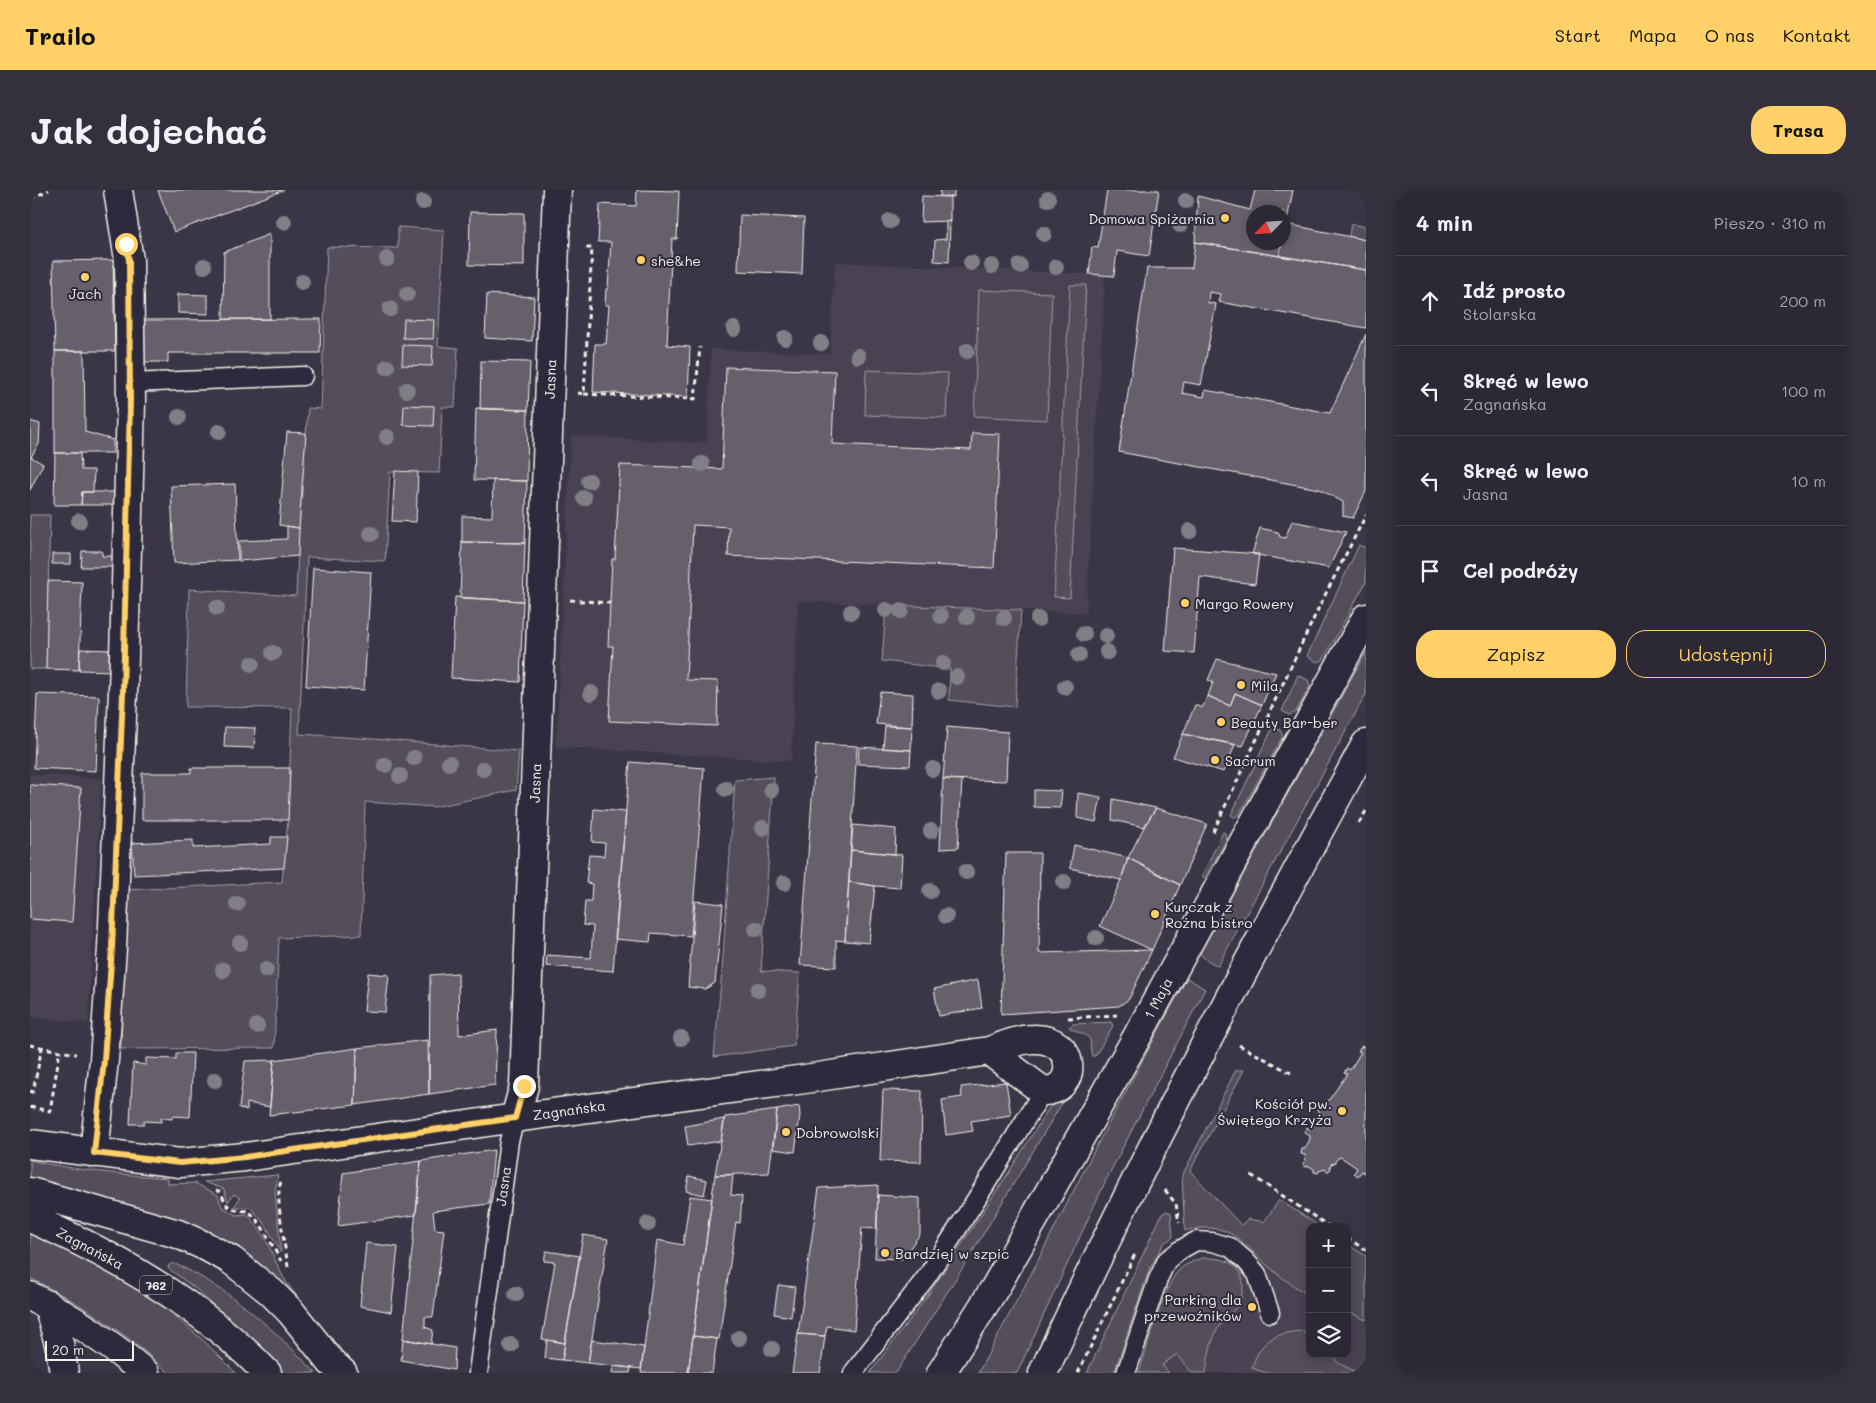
<!DOCTYPE html>
<html lang="pl">
<meta charset="utf-8">
<style>
:root{--surface:#2c2835;--page:#34303d;--text:#f1f3f6;--muted:#a6a6ad;--line:#484450;--accent:#ffd166}
body{margin:0;font-family:Mali,sans-serif;background:var(--page);color:var(--text)}
.controls{position:absolute;right:15px;bottom:15px;display:grid;overflow:hidden;border-radius:10px;box-shadow:0 2px 12px #0003}
.controls button{width:45px;height:45px;display:grid;place-items:center;padding:0;border:0;border-bottom:1px solid var(--line);background:var(--surface);color:var(--text);font:25px sans-serif}
.compass{position:absolute;left:1216px;top:15px;width:45px;height:45px;border-radius:50%;background:var(--surface);box-shadow:0 2px 12px #0003;rotate:245deg}
.scale{position:absolute;left:15px;bottom:12px;width:89px;box-sizing:border-box;padding-left:5px;border:2px solid #f4f1e8;border-top:0;font-size:14px;line-height:18px;white-space:nowrap;color:#f4f1e8;-webkit-text-stroke:4px #2f2a3d;paint-order:stroke}
.stop{position:absolute;width:15px;height:15px;margin:-11px;border:4px solid #ffd166;border-radius:50%;background:#fff}
.stop.end{background:#ffd166;border-color:#fff;box-shadow:0 1px 5px #0008}
.list{margin:0;padding:0;list-style:none}
h2{display:flex;justify-content:space-between;align-items:center;height:65px;margin:0;padding:0 20px;font-size:21px}
h2 small{font-size:16px;font-weight:400;color:var(--muted)}
.list li{display:grid;grid-template-columns:32px 1fr auto;gap:15px;align-items:center;box-sizing:border-box;height:90px;padding:0 20px;border-top:1px solid var(--line)}
.list b{display:block;font-size:19px;white-space:nowrap}
.list p{margin:0;font-size:16px;white-space:nowrap;color:var(--muted)}
.list em{font-size:16px;font-style:normal;color:var(--muted)}
.actions{display:flex;gap:10px;padding:15px 20px}
.actions a{flex:1;padding:11px 0;border:1px solid var(--accent);border-radius:20px;text-align:center;font-size:18px;color:var(--accent)}
.actions .main{background:var(--accent);color:#111}
.icon{flex:none;width:28px;height:28px;fill:none;stroke:currentColor;stroke-width:2;stroke-linecap:round;stroke-linejoin:round}
.map{position:relative;flex:none;width:1336px;height:1183px;overflow:hidden;border-radius:20px}
header{display:flex;align-items:center;gap:30px;box-sizing:border-box;height:70px;padding:0 25px;background:var(--accent);color:#111}
header strong{font-size:24px}
nav{display:flex;gap:28px;margin-inline-start:auto;font-size:18px}
.intro{display:flex;align-items:center;justify-content:space-between;box-sizing:border-box;height:120px;padding:0 30px}
h1{margin:0;font-size:35px}
.button{padding:12px 22px;border-radius:20px;background:var(--accent);color:#111;font-size:18px;font-weight:700}
main{display:flex;gap:30px;padding:0 30px}
aside{flex:1;background:var(--surface);border-radius:20px;box-shadow:0 2px 12px #0003}
.map>svg:first-child{display:block}
</style>
<header>
<strong>Trailo</strong>
<nav><a>Start</a><a>Mapa</a><a>O nas</a><a>Kontakt</a></nav>
</header>
<div class="intro"><h1>Jak dojechać</h1><a class="button">Trasa</a></div>
<main>
<div class="map">
<svg width="1336" height="1183" viewBox="0 0 1336 1183">
<rect width="100%" height="100%" fill="#3b3647"/>
<filter id="ink" filterUnits="userSpaceOnUse"><feTurbulence type="fractalNoise" baseFrequency=".02" numOctaves="2"/><feDisplacementMap in="SourceGraphic" scale="10" xChannelSelector="R" yChannelSelector="G"/><feConvolveMatrix kernelMatrix="1 2 1 2 8 2 1 2 1" color-interpolation-filters="sRGB"/></filter>
<g filter="url(#ink)">
<path fill="#484352" d="M805,72L1075,85L1056,423L768,411L761,571L526,557L541,246L677,253L681,159L800,164Z
M0,584L71,589L58,833L0,827Z
M1230,1052L1280,1085V1164H1317V1110L1336,1123V1183H1124L1202,1091Z"/>
<path fill="#534e5c" stroke="#a4a0a2" d="M1321,34L1336,37V50L1319,46Z
M368,37L414,40L408,156L428,158L425,217H412L409,283L360,282L355,371L277,367L269,544L344,549L489,561L486,600L404,617L335,612L331,745L249,748L244,858L91,859L96,700L252,692L258,630L262,518L156,517L159,399L266,406L269,338L278,218L291,219L297,57L368,58Z
M1040,95H1056L1040,408L1024,407Z
M949,100L1022,103L1017,230L944,226Z
M836,180L918,183L916,228L835,225Z
M0,325H20L16,479H0Z
M1329,355L1336,358V392L1293,470L1287,472L1277,466Z
M856,415L991,420L985,517L919,510L920,479L852,471Z
M1336,462V504L1188,776C1181,772 1174,770 1170,763Z
M1268,485L1278,490L1280,496L1266,522L1259,525L1252,521Z
M1243,537L1250,540L1253,546L1209,625L1204,627L1201,625Z
M744,587L731,781L770,783L764,856L684,867L692,781L705,590Z
M1193,642L1195,643L1196,650L1175,688L1172,686Z
M1157,788L1175,799L1076,990L987,1183H948L1000,1086L1066,957Z
M1081,832L1083,836L1065,866H1062C1060,861 1061,855 1060,850C1057,843 1044,842 1039,837L1043,834Z
M1206,880H1214L1160,981L1211,1035L1218,1029L1234,1032L1249,1010L1291,1037H1280V1105C1265,1098 1251,1087 1238,1076C1219,1060 1206,1038 1178,1038C1170,1038 1163,1038 1155,1041L1152,986Z
M1038,903L937,1071L866,1183H840L898,1105L979,982L1019,918Z
M0,970C46,981 91,984 138,988V994L165,993L188,1005L192,1017L206,1025L217,1024C224,1032 231,1040 236,1050C246,1070 251,1089 267,1106L264,1109L243,1092L0,996Z
M247,985L248,986L245,1001L251,1063L235,1034L220,1017H204L210,1008L204,1004L198,1012L194,999L174,992Z
M1137,1021L1141,1023L1143,1047L1134,1053L1119,1080L1084,1183H1057L1132,1024Z
M0,1036L119,1104L175,1152L206,1183H139C98,1144 51,1113 0,1088Z
M1317,1054L1336,1066V1130L1317,1121Z
M1171,1068C1190,1067 1213,1071 1213,1096C1212,1101 1212,1107 1210,1111C1206,1121 1194,1128 1188,1138C1180,1152 1178,1168 1176,1183H1162L1147,1164L1132,1175L1139,1183H1109C1117,1160 1134,1093 1150,1079C1156,1074 1164,1071 1171,1068Z
M143,1073C199,1097 244,1140 286,1183H251L209,1140L166,1099L139,1079L138,1076Z
M1272,1141L1280,1144V1164H1302L1308,1173L1328,1183H1236L1222,1178C1229,1151 1245,1143 1272,1141Z"/>
<path fill="#65616c" stroke="#f4f1e8" d="M128,0H254L144,42Z
M607,0L649,1L647,49H642L637,155L660,157L658,207L563,202L565,154H576L579,115H575L576,99H578L581,52H568L570,14L606,16Z
M910,0H924V7L910,6Z
M1077,0H1129L1119,66L1087,61L1084,86L1059,84L1062,57L1068,58Z
M1225,0H1263L1254,45V22H1224V52H1252L1249,66L1165,52L1168,6L1220,20Z
M892,6L920,7V31L891,32Z
M440,22L494,23V76L439,75Z
M710,25L774,28L772,84L708,81Z
M916,31H920L919,72L904,71L905,50L916,49Z
M1256,34L1336,50V80L1249,66L1252,52H1254Z
M240,44V129H193L194,62Z
M1165,52L1336,80V138L1189,112L1191,104L1179,102L1178,113L1186,114L1171,195L1154,192L1152,203L1174,207L1175,200L1300,223L1336,144V301L1323,328L1313,326V312L1289,299L1089,262L1117,78H1162Z
M83,70L85,161H25L23,71Z
M148,104L178,105V124L148,123Z
M457,104L504,107L502,151L455,148Z
M291,129L290,163H138V172H112L111,130Z
M374,129L404,130L403,149L373,148Z
M373,155L403,156L402,176L372,175Z
M25,161H54L55,242L83,250V263H25Z
M451,171L500,172L498,220L450,219Z
M696,177L805,181L802,254L941,260L942,243L970,244L964,378L698,366L699,337L663,335L656,490L688,491L687,536L579,531L583,456H578L580,413L582,369H585L590,275L692,279Z
M374,215L404,216L403,236L373,235Z
M446,218L498,220L497,291L444,290Z
M0,231L10,234L9,254L1,267L13,274L0,300Z
M257,242L276,243L269,338L249,335Z
M25,263H50L51,280H64L63,302H52L51,315H24Z
M365,281L388,282L386,332L362,331Z
M463,290L497,291L495,353L432,352V326L462,327Z
M205,294L208,370L144,373L141,296Z
M52,302H88L87,315H51Z
M1262,331L1316,342L1299,378L1222,364L1230,338L1248,342L1250,347L1255,348Z
M257,336L269,338L268,366L209,371V351L257,349Z
M432,352L495,353L493,411L430,408Z
M1143,358L1229,364L1225,394L1170,387L1164,463L1135,461Z
M52,361H72V366H87L86,377H51Z
M22,364H41V374H22Z
M283,378L341,382L334,500L276,496Z
M18,391L52,392L49,480L16,479Z
M425,407L493,411L490,492L421,488Z
M50,459L84,460L83,481L49,480Z
M1187,469L1246,483L1232,515L1205,503L1200,516L1178,506L1183,492L1178,490Z
M850,502L883,504L882,537L846,534Z
M1205,503L1232,515L1213,556L1153,544L1165,515L1172,518L1178,506L1200,516Z
M7,504L69,506L66,581L4,578Z
M855,536L882,537L881,560L853,558Z
M195,537L225,538L224,558L194,557Z
M917,537L978,542L976,591L913,589Z
M1153,544L1205,555L1194,582L1143,567Z
M786,554L827,556L815,751L806,750V777L770,775Z
M829,557L881,560L880,576L828,574Z
M600,572L674,578L661,746L621,743L620,752L585,749Z
M161,578H260L258,630H112V583H161Z
M913,589L932,590L928,658L910,659Z
M0,595L51,598L42,732L0,729Z
M1004,600L1032,601L1030,618L1004,617Z
M1048,603L1071,607L1066,632L1047,628Z
M1083,609L1126,618L1114,637L1082,630Z
M1126,618L1177,634L1150,695L1098,668L1114,637Z
M564,619L596,622L583,781L516,776L517,765L561,768L563,736L553,735L555,711H561L562,694L556,693L559,665L574,666L575,653L562,652Z
M823,635L866,639L865,664L821,660Z
M241,647H257L254,678L104,685L102,653L163,650V658L241,654Z
M1044,655L1098,668L1091,690L1040,678Z
M821,660L872,665L870,698L845,696L819,692Z
M976,663H1010L1009,763L1122,760L1099,809L1089,816L971,824Z
M1098,668L1150,695L1122,760L1070,736L1091,690Z
M819,692L845,696L839,753L815,751Z
M665,711L693,714L685,793L675,799L658,797Z
M338,783L359,785L355,822L334,821Z
M428,783L429,845L467,840L465,895L399,904L400,785Z
M948,790L952,818L909,826L904,799Z
M398,850L399,904L325,915L327,858Z
M1332,856L1336,858V984L1332,981L1328,986L1324,983L1327,978L1311,967L1308,968L1303,974L1302,973L1300,976L1301,979L1297,982L1295,979L1289,981L1288,983L1284,982V979L1279,976L1275,977L1273,973L1276,971L1275,965L1271,964L1272,959H1275L1280,949V946L1274,942L1277,937L1279,939L1290,922L1288,920L1291,915L1294,917L1317,884L1314,883L1317,878L1320,880L1331,862L1328,861Z
M327,858L325,915L239,925L244,870Z
M146,863H163L160,927L142,926V929L131,928V932L114,931V934H100L103,873L116,875V868L146,869Z
M244,870L240,917L217,913V920L209,918L215,871Z
M976,892L981,925L941,931L943,941L916,945L912,910L932,907L931,897Z
M853,900L892,901L891,972L850,971Z
M769,916L770,925L765,962L743,959L747,920Z
M747,920L739,983L685,985L695,927Z
M694,929L691,951L658,956L655,936Z
M464,960L459,1014L403,1021L405,1039L414,1040L403,1127H395V1137L403,1140L401,1154L373,1149L391,971Z
M391,971L386,1025L308,1036L313,983Z
M685,985H703L701,1005L712,1006L710,1033L706,1032L689,1149L663,1146Z
M659,986L677,990L674,1005L656,1001Z
M848,995L847,1039L832,1038L824,1140L797,1136L795,1146L768,1144L789,998Z
M848,1005L890,1008V1044L872,1069L845,1068Z
M660,1006L682,1009L658,1183H611L627,1050L653,1055Z
M553,1045L578,1049L558,1173L532,1170Z
M336,1053L368,1057L361,1122L330,1116Z
M516,1061L550,1066L535,1153L512,1149L525,1072L514,1071Z
M748,1095L765,1097L761,1127L744,1124Z
M768,1144L795,1146L790,1183H762Z
M663,1146L687,1149L682,1183H658Z
M373,1149L425,1158L424,1180L371,1170Z
M517,1150L535,1153L532,1170L515,1168Z
M562,1150L614,1157L611,1179L558,1173Z
M583,1176L601,1178L600,1183H582Z"/>
<g fill="none" stroke-linecap="round" stroke-linejoin="round">
<g stroke="#f4f1e8" stroke-width="21">
<path id="service" d="M100,193L273,186
M448,1183L479,951L485,928
M823,1183L898,1085L954,997L1013,901
M1096,1183L1128,1089L1137,1070L1150,1060L1166,1051L1182,1052L1200,1057L1216,1071L1227,1084L1240,1123"/>
</g>
<g stroke="#f4f1e8" stroke-width="31">
<path id="minor" d="M485,928L494,896L527,0
M0,954L150,973L215,967L485,928L775,889L959,861L1013,901C1049,901 1047,848 1004,849C988,849 973,856 959,861
M64,963L74,870L82,758L93,503L99,287L101,211L99,70L88,0
M18,1115L30,1157L34,1183"/>
</g>
<g stroke="#f4f1e8" stroke-width="31">
<path id="secondary" d="M911,1183L966,1096L1102,856L1336,428
M1013,1183C1112,969 1223,761 1336,554"/>
</g>
<g stroke="#f4f1e8" stroke-width="31">
<path id="primary" d="M0,1002L148,1044L175,1056L201,1070L241,1102L261,1122L301,1172L313,1183
M0,1028C86,1066 172,1115 237,1183
M0,1106C41,1127 80,1153 115,1183"/>
</g>
<path stroke="#f4f1e8" stroke-width="3" stroke-dasharray="5 4" stroke-linecap="butt" d="M1,8L19,0
M548,203L554,204L562,58H556L555,61
M554,204L665,209L670,157
M540,410L580,413
M1329,633L1336,621
M1183,642L1291,413L1336,325
M1038,828L1087,825
M0,855L46,864
M1209,855L1261,883
M0,901L3,902L12,857
M0,917L20,921L30,860
M1221,985L1300,1037
M251,992C244,1005 256,1060 258,1077
M186,1000L191,1002C197,1020 201,1020 219,1021L231,1035L251,1071
M1135,1000L1146,1014L1149,1033
M1317,1048L1336,1060
M1048,1183L1105,1064"/>
<use href="#service" stroke="#2f2a3d" stroke-width="18"/>
<use href="#minor" stroke="#2f2a3d" stroke-width="28"/>
<use href="#secondary" stroke="#2f2a3d" stroke-width="28"/>
<use href="#primary" stroke="#2f2a3d" stroke-width="28"/>
</g>
<g fill="#827e85">
<circle cx="1018" cy="9" r="8"/>
<circle cx="1156" cy="11" r="8"/>
<circle cx="393" cy="12" r="8"/>
<circle cx="860" cy="31" r="8"/>
<circle cx="254" cy="32" r="8"/>
<circle cx="1150" cy="35" r="8"/>
<circle cx="1014" cy="44" r="8"/>
<circle cx="357" cy="69" r="8"/>
<circle cx="941" cy="73" r="8"/>
<circle cx="174" cy="76" r="8"/>
<circle cx="962" cy="76" r="8"/>
<circle cx="990" cy="76" r="8"/>
<circle cx="1026" cy="77" r="8"/>
<circle cx="272" cy="92" r="8"/>
<circle cx="377" cy="104" r="8"/>
<circle cx="360" cy="119" r="8"/>
<circle cx="704" cy="139" r="8"/>
<circle cx="755" cy="148" r="8"/>
<circle cx="791" cy="153" r="8"/>
<circle cx="937" cy="161" r="8"/>
<circle cx="828" cy="166" r="8"/>
<circle cx="357" cy="177" r="8"/>
<circle cx="377" cy="200" r="8"/>
<circle cx="149" cy="227" r="8"/>
<circle cx="189" cy="242" r="8"/>
<circle cx="357" cy="247" r="8"/>
<circle cx="672" cy="274" r="8"/>
<circle cx="559" cy="291" r="8"/>
<circle cx="554" cy="308" r="8"/>
<circle cx="49" cy="331" r="8"/>
<circle cx="1160" cy="341" r="8"/>
<circle cx="341" cy="344" r="8"/>
<circle cx="187" cy="418" r="8"/>
<circle cx="856" cy="420" r="8"/>
<circle cx="871" cy="421" r="8"/>
<circle cx="821" cy="422" r="8"/>
<circle cx="911" cy="426" r="8"/>
<circle cx="937" cy="427" r="8"/>
<circle cx="974" cy="428" r="8"/>
<circle cx="1008" cy="429" r="8"/>
<circle cx="1054" cy="444" r="8"/>
<circle cx="1076" cy="446" r="8"/>
<circle cx="1077" cy="462" r="8"/>
<circle cx="243" cy="463" r="8"/>
<circle cx="1049" cy="465" r="8"/>
<circle cx="913" cy="473" r="8"/>
<circle cx="222" cy="474" r="8"/>
<circle cx="927" cy="487" r="8"/>
<circle cx="1035" cy="497" r="8"/>
<circle cx="909" cy="501" r="8"/>
<circle cx="561" cy="503" r="8"/>
<circle cx="384" cy="568" r="8"/>
<circle cx="419" cy="573" r="8"/>
<circle cx="355" cy="575" r="8"/>
<circle cx="453" cy="579" r="8"/>
<circle cx="903" cy="579" r="8"/>
<circle cx="370" cy="586" r="8"/>
<circle cx="696" cy="599" r="8"/>
<circle cx="741" cy="600" r="8"/>
<circle cx="733" cy="638" r="8"/>
<circle cx="901" cy="641" r="8"/>
<circle cx="936" cy="682" r="8"/>
<circle cx="1034" cy="692" r="8"/>
<circle cx="754" cy="693" r="8"/>
<circle cx="900" cy="701" r="8"/>
<circle cx="207" cy="714" r="8"/>
<circle cx="916" cy="726" r="8"/>
<circle cx="726" cy="739" r="8"/>
<circle cx="1066" cy="748" r="8"/>
<circle cx="210" cy="753" r="8"/>
<circle cx="193" cy="780" r="8"/>
<circle cx="236" cy="780" r="8"/>
<circle cx="728" cy="800" r="8"/>
<circle cx="227" cy="836" r="8"/>
<circle cx="651" cy="848" r="8"/>
<circle cx="185" cy="890" r="8"/>
<circle cx="618" cy="1034" r="8"/>
<circle cx="486" cy="1104" r="8"/>
<circle cx="709" cy="1148" r="8"/>
<circle cx="481" cy="1155" r="8"/>
<circle cx="742" cy="1159" r="8"/>
</g>
</g>
<g fill="none" stroke-linecap="round" stroke-linejoin="round" filter="url(#ink)">
<path stroke="#ffd166" stroke-width="6" d="M96,54L99,70L100,211L93,503L82,758L74,870L64,963L150,973L215,967L485,928L494,896"/>
</g>
<g fill="#ffd166" stroke="#2f2a3d" stroke-width="2">
<circle cx="1195" cy="28" r="5"/>
<circle cx="611" cy="70" r="5"/>
<circle cx="55" cy="87" r="5"/>
<circle cx="1155" cy="413" r="5"/>
<circle cx="1211" cy="495" r="5"/>
<circle cx="1191" cy="532" r="5"/>
<circle cx="1185" cy="570" r="5"/>
<circle cx="1125" cy="724" r="5"/>
<circle cx="1312" cy="921" r="5"/>
<circle cx="756" cy="942" r="5"/>
<circle cx="855" cy="1063" r="5"/>
<circle cx="1222" cy="1117" r="5"/>
</g>
<g text-anchor="middle" dominant-baseline="central" stroke-width="4" stroke-linejoin="round" paint-order="stroke">
<rect fill="#2f2a3d" stroke="#b9b5b5" stroke-width="1" x="110" y="1085.5" width="32" height="19" rx="4"/>
<g font-size="12" font-weight="bold" fill="#f4f1e8">
<text x="126" y="1095">762</text>
</g>
<g font-size="14" fill="#f4f1e8" stroke="#2f2a3d" text-anchor="start">
<text x="1185" y="28" text-anchor="end">Domowa Spiżarnia</text>
<text x="621" y="70">she&amp;he</text>
<text x="55" y="103" text-anchor="middle">Jach</text>
<text x="1165" y="413">Margo Rowery</text>
<text x="1221" y="495">Mila</text>
<text x="1201" y="532">Beauty Bar-ber</text>
<text x="1195" y="570">Sacrum</text>
<text x="1135" y="716">Kurczak z<tspan x="1135" dy="16">Rożna bistro</tspan></text>
<text x="1302" y="913" text-anchor="end">Kościół pw.<tspan x="1302" dy="16">Świętego Krzyża</tspan></text>
<text x="766" y="942">Dobrowolski</text>
<text x="865" y="1063">Bardziej w szpic</text>
<text x="1212" y="1109" text-anchor="end">Parking dla<tspan x="1212" dy="16">przewoźników</tspan></text>
</g>
<g font-size="14" fill="#f4f1e8" stroke="#2f2a3d">
<text transform="translate(520 189) rotate(-88)">Jasna</text>
<text transform="translate(505 593) rotate(-88)">Jasna</text>
<text transform="translate(1128 808) rotate(-62)">1 Maja</text>
<text transform="translate(539 920) rotate(-8)">Zagnańska</text>
<text transform="translate(473 996) rotate(-82)">Jasna</text>
<text transform="translate(60 1058) rotate(28)">Zagnańska</text>
</g>
</g>
</svg>
<div class="controls">
<button>+</button>
<button>−</button>
<button><svg class="icon" aria-label="layers" viewBox="0 0 24 24"><path d="M12 4l9 5-9 5-9-5zM3 14l9 5 9-5"/></svg></button>
</div>
<svg class="compass" viewBox="-18 -18 36 36"><path d="M0-13l5 13h-10z" fill="#e53935"/><path d="M0 13l5-13h-10z" fill="#a6a6ad"/></svg>
<div class="scale">20 m</div>
<div class="stop" style="left:96px;top:54px"></div>
<div class="stop end" style="left:494px;top:896px"></div>
</div>
<aside>
<h2>4 min<small>Pieszo · 310 m</small></h2>
<ul class="list">
<li><svg class="icon" aria-label="ahead" viewBox="0 0 24 24"><path d="M12 20V5M6 11l6-6 6 6"/></svg><div><b>Idź prosto</b><p>Stolarska</p></div><em>200 m</em></li>
<li><svg class="icon" aria-label="left" viewBox="0 0 24 24"><path d="M17 20v-9H6M10 6l-5 5 5 5"/></svg><div><b>Skręć w lewo</b><p>Zagnańska</p></div><em>100 m</em></li>
<li><svg class="icon" aria-label="left" viewBox="0 0 24 24"><path d="M17 20v-9H6M10 6l-5 5 5 5"/></svg><div><b>Skręć w lewo</b><p>Jasna</p></div><em>10 m</em></li>
<li><svg class="icon" aria-label="arrive" viewBox="0 0 24 24"><path d="M6 21V4h12l-3 4 3 4H6"/></svg><div><b>Cel podróży</b></div></li>
</ul>
<div class="actions"><a class="main">Zapisz</a><a>Udostępnij</a></div>
</aside>
</main>
